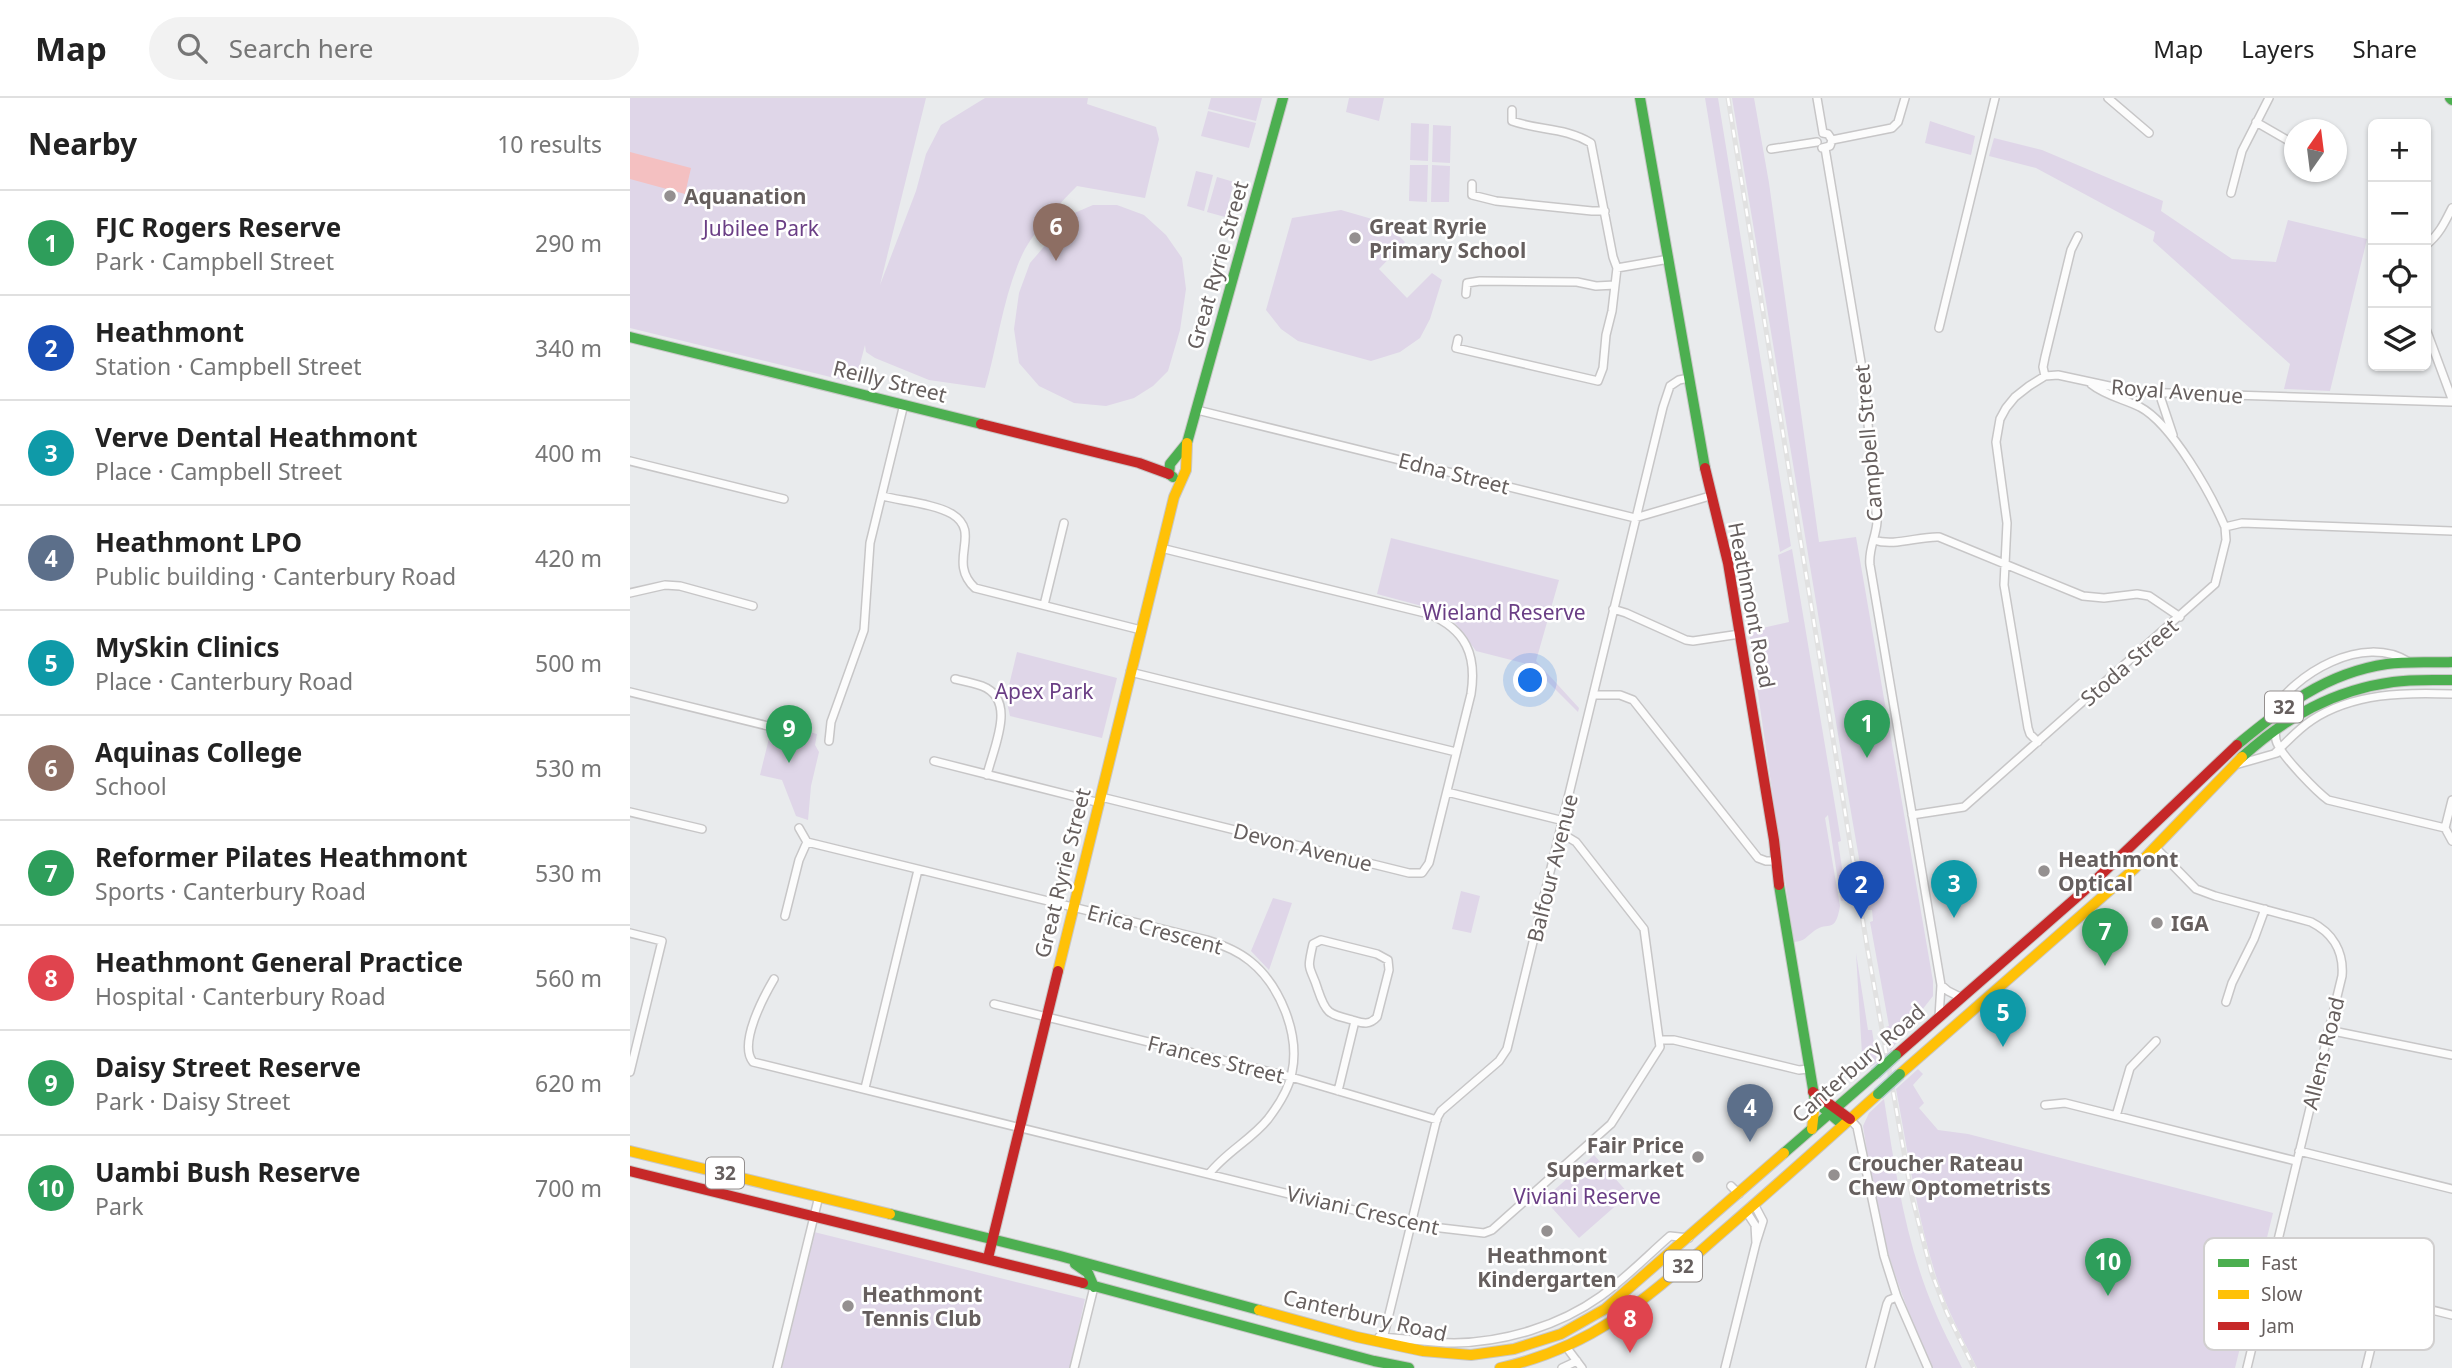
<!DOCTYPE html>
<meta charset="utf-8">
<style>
:root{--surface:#fff;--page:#f2f2f2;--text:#222;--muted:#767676;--line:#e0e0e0;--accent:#949090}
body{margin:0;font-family:"Noto Sans",sans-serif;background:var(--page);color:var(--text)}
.controls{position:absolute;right:21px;top:21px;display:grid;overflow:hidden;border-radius:10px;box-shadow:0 2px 5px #0004}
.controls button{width:63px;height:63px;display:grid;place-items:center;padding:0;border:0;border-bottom:2px solid var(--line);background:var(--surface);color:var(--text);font:35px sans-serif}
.compass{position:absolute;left:1654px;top:21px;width:63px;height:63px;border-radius:50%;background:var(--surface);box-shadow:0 2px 5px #0004;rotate:14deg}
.you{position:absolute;left:901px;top:583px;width:24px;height:24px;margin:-18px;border:5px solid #fff;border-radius:50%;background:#1a73e8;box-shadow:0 0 0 10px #1a73e833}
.badge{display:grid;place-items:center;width:46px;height:46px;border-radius:50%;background:var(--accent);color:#fff;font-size:23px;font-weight:700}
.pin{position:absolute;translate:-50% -58px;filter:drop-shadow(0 2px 4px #0008)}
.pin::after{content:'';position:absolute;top:37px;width:24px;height:21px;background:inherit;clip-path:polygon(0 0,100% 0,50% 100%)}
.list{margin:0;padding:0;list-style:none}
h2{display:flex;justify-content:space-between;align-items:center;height:91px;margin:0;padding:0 28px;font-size:30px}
h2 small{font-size:23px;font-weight:400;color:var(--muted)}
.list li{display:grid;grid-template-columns:46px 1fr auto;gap:21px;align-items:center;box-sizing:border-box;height:105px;padding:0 28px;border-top:2px solid var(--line)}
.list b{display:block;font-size:26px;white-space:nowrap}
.list p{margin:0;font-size:23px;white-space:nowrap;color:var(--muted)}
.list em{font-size:23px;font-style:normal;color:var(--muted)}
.icon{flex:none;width:38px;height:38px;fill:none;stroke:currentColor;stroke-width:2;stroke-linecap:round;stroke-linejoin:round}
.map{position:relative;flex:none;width:1822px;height:1270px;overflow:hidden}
header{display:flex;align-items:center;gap:42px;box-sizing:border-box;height:98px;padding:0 35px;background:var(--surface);border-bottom:2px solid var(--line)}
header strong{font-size:33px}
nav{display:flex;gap:38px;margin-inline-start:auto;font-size:24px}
.search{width:490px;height:63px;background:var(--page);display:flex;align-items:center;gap:18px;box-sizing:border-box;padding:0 24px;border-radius:38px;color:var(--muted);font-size:26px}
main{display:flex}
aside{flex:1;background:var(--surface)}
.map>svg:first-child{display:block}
</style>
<header>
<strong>Map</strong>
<div class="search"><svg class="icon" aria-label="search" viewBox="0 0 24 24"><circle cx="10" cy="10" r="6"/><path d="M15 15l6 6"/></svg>Search here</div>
<nav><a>Map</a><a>Layers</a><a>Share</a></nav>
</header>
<main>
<aside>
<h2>Nearby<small>10 results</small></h2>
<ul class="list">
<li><span class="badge" style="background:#2e9e5b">1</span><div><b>FJC Rogers Reserve</b><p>Park · Campbell Street</p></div><em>290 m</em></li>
<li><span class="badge" style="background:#1a4fb4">2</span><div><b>Heathmont</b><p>Station · Campbell Street</p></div><em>340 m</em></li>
<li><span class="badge" style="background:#0f9aa8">3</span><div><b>Verve Dental Heathmont</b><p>Place · Campbell Street</p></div><em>400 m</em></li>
<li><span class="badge" style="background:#5c6f8a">4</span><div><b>Heathmont LPO</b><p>Public building · Canterbury Road</p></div><em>420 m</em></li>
<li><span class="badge" style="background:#0f9aa8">5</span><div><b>MySkin Clinics</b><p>Place · Canterbury Road</p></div><em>500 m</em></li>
<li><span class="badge" style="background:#8d6e63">6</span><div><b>Aquinas College</b><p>School</p></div><em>530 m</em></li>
<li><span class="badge" style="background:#2e9e5b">7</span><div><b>Reformer Pilates Heathmont</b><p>Sports · Canterbury Road</p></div><em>530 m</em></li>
<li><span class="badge" style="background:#e0444e">8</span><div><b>Heathmont General Practice</b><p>Hospital · Canterbury Road</p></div><em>560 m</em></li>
<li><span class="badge" style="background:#2e9e5b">9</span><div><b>Daisy Street Reserve</b><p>Park · Daisy Street</p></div><em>620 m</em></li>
<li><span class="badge" style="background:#2e9e5b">10</span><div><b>Uambi Bush Reserve</b><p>Park</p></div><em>700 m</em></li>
</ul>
</aside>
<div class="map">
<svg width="1822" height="1270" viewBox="0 0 1822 1270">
<rect width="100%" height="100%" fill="#e9ebed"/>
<path fill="#dfd6e8" d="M0,0H296L250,187L286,93L296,56L311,27L355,0H458L457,6L526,29L529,41L515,100L447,88C428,107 408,128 395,151C374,191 368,246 355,290L299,282L245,260L236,254L235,247L225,285L0,230Z
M581,0H632L626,23L578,11Z
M719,0H754L749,23L716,14Z
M1075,0H1088L1161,448L1150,454Z
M1102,0H1124L1139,85L1189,444L1226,439L1303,883V898L1260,953L1256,929L1259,928L1240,824L1243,823L1242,812H1238L1222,720Z
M578,13L626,25L619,50L571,38Z
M1300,23L1345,38L1341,57L1295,45Z
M781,25L799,26L798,63L780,62Z
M803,27L821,28L820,65L802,64Z
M1364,40L1412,52L1533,103L1531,113L1602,161L1646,164L1658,122L1737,141L1700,293L1654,291L1660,266L1523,143L1525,134L1406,70L1359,58Z
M780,67H798L797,104L779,103Z
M802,67L820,68L819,104H801Z
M566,73L583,77L574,113L557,108Z
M587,79L604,84L595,119L577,114Z
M463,107H487L514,117L536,137L552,160L556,191L550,232L538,273L523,288L504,300L476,308L444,305L409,288L389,265L384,231L389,195L400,165L442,116Z
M711,112L756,125L775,144L749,171L777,200L802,175L812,182L800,221L790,240L770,254L741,263L668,243L651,231L636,212L662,120Z
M761,440L929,482L906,563L949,610L948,614L901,567L846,553L826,526L803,511L747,496Z
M1162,451L1211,743L1208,744L1217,802L1211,803L1198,717L1195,720L1210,808C1205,837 1199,822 1184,833C1176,839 1175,843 1164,844L1119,533L1159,524L1148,457Z
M387,554L487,580L472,640L380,618L376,600Z
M143,624L187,636L185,647L189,654L181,688L178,722L166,718L152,682L130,677Z
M831,793L850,798L841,835L822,831Z
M643,800L662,805L639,872L621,853Z
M1226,855L1238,932H1242L1247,965L1233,973Z
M1288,971L1293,976L1283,987L1294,1005L1289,1010L1308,1032L1338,1036L1643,1115L1605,1270H1347C1333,1241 1317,1212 1307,1181C1287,1120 1278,1054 1266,991Z
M1254,1001C1265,1072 1276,1146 1304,1211C1312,1231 1323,1251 1332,1270H1303C1280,1222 1261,1170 1248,1118C1241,1089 1238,1058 1233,1028L1239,1015Z
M964,1057L999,1096L949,1140L914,1101Z
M184,1134L455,1201L440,1270H152Z"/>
<path fill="#f4c0c1" d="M0,54L61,70L55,96L0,81Z"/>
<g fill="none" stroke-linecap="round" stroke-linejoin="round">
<g stroke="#c7c6c7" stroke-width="10">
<path id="street" d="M1187,0L1193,35
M1478,0L1519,35
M882,12V23C910,33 934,29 961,45L983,159L987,170L1039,161
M1626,24L1664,46
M1202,42L1262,30L1268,24L1275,0
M1192,50L1200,48L1202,42L1198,36L1193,35
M1195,50L1234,282L1247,424C1246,439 1238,452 1240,467L1311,887L1309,919
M1141,51L1187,44
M842,86V97L866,103L962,113H975
M1601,95L1612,53L1639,0
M1796,147C1809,137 1815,124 1822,110
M836,196L837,185L850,183L947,184L966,188L985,187
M1309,230L1365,0
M1796,231L1822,301
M828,241L826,250L968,283L973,270L976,237L982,213L987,170
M1415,278L1413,269L1415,259L1441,152L1448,138
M1529,295L1543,337
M567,312L1005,420L1080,398
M0,363L154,401
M252,398C272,403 305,406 322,416C353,435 316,463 345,490L511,532
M1595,429L1612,425L1822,433
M1244,442C1264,449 1289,438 1309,439L1453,498L1474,500L1507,496L1519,498L1550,519
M0,495L35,487L50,488L123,508
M414,507L434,425
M983,511L996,515L1056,542L1063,543L1110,536
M500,574L826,654
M325,581C334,583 344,585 352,588C388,602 363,650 357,677
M0,594L138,628
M963,597H990L1003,602L1128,760L1136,763H1147
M1640,616C1665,575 1733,535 1779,564
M1646,630C1645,636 1645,642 1648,647C1654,660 1686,693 1698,702L1815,730
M199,643L201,624L234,532L240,445L274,306
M1408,644L1400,636L1398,630L1374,487L1377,425L1366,344L1370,321L1376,310L1385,299L1399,288L1415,278L1428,277L1507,294L1822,304
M1645,655C1657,644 1668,631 1682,622C1723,595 1775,594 1822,596
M304,663L470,705
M1605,667L1647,655
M817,694L934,723
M471,699L779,775H792L799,765L841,596C847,557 836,532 799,516L531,450
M0,714L72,731
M1282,717L1334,709L1585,486L1596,442L1595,429C1581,396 1542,326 1510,309C1494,301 1476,298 1461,286
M1815,730L1822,702
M1815,730L1822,743
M177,744L577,842C593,847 608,853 620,863C650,887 670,936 662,974C659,991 648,1008 638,1021C621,1042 596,1054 579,1076
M1526,750L1566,791L1585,798L1681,824C1703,835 1714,854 1712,878L1617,1270
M155,818L169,762L177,744L169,730
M0,835L32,843L0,974
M691,842L747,856L758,862L759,872L747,919C739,928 732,925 722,922C699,916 696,916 688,892C680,866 676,876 683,846Z
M144,881C134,898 108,946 123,964L785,1127L854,1135L862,1132L981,1026L1030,949L1014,831L946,744L931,735
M1311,887L1318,893L1332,900
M1596,904L1602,885L1624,841L1635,811
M364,906L661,979L807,1022
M1698,932L1822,957
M1030,942H1044L1169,972L1178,971
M235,990L288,772
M708,993L725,923
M1415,1007L1435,1005L1666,1063
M1486,1018L1500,970L1526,943
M1220,1021L1227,1029L1254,1158L1267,1199L1298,1270
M1669,1053L1822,1091
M1101,1088L1109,1096
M1116,1113L1125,1127L1126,1145
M1640,1172L1822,1217
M749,1239C774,1240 799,1245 824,1245C875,1244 929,1228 971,1198C996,1180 1017,1158 1040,1138L1059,1140
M752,1245L807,1020L811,1013L869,963L877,951L1033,309L1040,288L1049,282L1059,280
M937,1250L952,1270
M147,1270L189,1098
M444,1270L464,1189
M932,1270L947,1263
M1095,1270L1126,1145L1133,1123L1124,1106
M1240,1270L1257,1206L1259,1202L1267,1199
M1736,1270L1753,1200"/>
</g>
<g stroke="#c8c7c7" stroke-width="12">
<path id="fast" d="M1010,0L1075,370
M1820,0L1822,2
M0,239L351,326
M543,379L539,376L540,366L557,345L653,0
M1607,647C1653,609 1695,575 1757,566C1778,563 1801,565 1822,564
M1612,659C1656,619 1704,592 1763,584C1782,581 1803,582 1822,582
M1149,787L1185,1003L1213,1027
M1154,1055L1245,976
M260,1116L430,1158L629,1212
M445,1166L458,1175L464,1189
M453,1185L744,1263L779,1270"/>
</g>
<g stroke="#c8c7c7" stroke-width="12">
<path id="slow" d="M428,873L544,399L556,372L557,345
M1270,976L1504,771L1612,659
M1182,1031L1185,1003
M0,1053L260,1116
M629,1212L727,1239L793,1253L841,1257L884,1251L931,1236L975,1211L1154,1055
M870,1270C969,1248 1023,1194 1097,1130C1148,1086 1198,1041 1248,996"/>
</g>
<g stroke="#c8c7c7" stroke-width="12">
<path id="jam" d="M351,326L509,365L539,376
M1075,370L1098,465L1144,742L1149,787
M1266,957L1455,792L1607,647
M1183,994L1220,1021
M0,1073L453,1185
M358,1160L428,873"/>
</g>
<use href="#street" stroke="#fcfcfc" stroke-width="7"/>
<use href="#fast" stroke="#4caf50" stroke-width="10"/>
<use href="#slow" stroke="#ffc107" stroke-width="10"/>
<use href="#jam" stroke="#c62828" stroke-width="10"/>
<g stroke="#e1e1e1" stroke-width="5">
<path id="rail" d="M1098,0L1237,848L1282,1099L1301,1173L1317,1215L1344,1270"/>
</g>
<use href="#rail" stroke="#fff" stroke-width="2.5" stroke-dasharray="8" stroke-linecap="butt"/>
<g stroke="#b9cbd3" stroke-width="13" stroke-linecap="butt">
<path id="fast-bridge" d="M1245,976L1266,957
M1248,996L1270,976"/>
</g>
<use href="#fast-bridge" stroke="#4caf50" stroke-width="10"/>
</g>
<g fill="#949090" stroke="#fff" stroke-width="2.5">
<circle cx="40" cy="98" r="7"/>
<circle cx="725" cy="140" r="7"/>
<circle cx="1414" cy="773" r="7"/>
<circle cx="1527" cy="825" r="7"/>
<circle cx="1068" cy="1059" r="7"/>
<circle cx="1204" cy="1077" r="7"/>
<circle cx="917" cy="1133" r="7"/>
<circle cx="218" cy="1208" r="7"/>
</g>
<g text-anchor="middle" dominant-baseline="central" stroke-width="5" stroke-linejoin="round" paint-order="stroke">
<g fill="#fff" stroke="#948f8e" stroke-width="2">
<rect x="1635" y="593.5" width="38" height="31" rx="5"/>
<rect x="76" y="1059.5" width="38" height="31" rx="5"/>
<rect x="1034" y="1152.5" width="38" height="31" rx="5"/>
</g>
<g font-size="19" font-weight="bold" fill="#665f5e">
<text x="1654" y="609">32</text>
<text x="95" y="1075">32</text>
<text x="1053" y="1168">32</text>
</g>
<g font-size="21" font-weight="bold" fill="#665f5e" stroke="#fff" text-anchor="start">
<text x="54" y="98">Aquanation</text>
<text x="739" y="128">Great Ryrie<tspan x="739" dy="24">Primary School</tspan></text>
<text x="1428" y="761">Heathmont<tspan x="1428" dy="24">Optical</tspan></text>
<text x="1541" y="825">IGA</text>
<text x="1054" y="1047" text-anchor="end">Fair Price<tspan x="1054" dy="24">Supermarket</tspan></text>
<text x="1218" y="1065">Croucher Rateau<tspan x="1218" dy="24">Chew Optometrists</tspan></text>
<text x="917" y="1157" text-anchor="middle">Heathmont<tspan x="917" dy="24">Kindergarten</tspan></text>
<text x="232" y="1196">Heathmont<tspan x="232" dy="24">Tennis Club</tspan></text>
</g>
<g font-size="21" fill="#6a3e85" stroke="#fff">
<text x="131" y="130">Jubilee Park</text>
<text x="874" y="514">Wieland Reserve</text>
<text x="414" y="593">Apex Park</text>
<text x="957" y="1098">Viviani Reserve</text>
</g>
<g font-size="21" fill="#665f5e" stroke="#fff">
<text transform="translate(587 167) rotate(-74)">Great Ryrie Street</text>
<text transform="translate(260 283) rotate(14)">Reilly Street</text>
<text transform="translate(1547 293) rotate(4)">Royal Avenue</text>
<text transform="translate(1238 345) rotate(-95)">Campbell Street</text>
<text transform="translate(824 375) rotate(14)">Edna Street</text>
<text transform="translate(1122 507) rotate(79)">Heathmont Road</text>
<text transform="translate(1499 564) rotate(-41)">Stoda Street</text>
<text transform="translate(673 749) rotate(14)">Devon Avenue</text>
<text transform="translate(922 770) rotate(-76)">Balfour Avenue</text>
<text transform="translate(432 775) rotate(-76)">Great Ryrie Street</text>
<text transform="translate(525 831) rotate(15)">Erica Crescent</text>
<text transform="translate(1693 955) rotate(-76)">Allens Road</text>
<text transform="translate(586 961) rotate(14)">Frances Street</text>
<text transform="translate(1228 965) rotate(-41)">Canterbury Road</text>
<text transform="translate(733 1112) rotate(13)">Viviani Crescent</text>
<text transform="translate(735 1217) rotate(13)">Canterbury Road</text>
</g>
</g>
<rect x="1574" y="1140" width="230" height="112" rx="10" fill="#fff" stroke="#d1cfcf" stroke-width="2"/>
<rect x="1588" y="1161" width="31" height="8" fill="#4caf50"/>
<rect x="1588" y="1192" width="31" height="9" fill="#ffc107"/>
<rect x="1588" y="1224" width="31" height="8" fill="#c62828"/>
<g font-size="19" fill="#665f5e">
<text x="1631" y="1172">Fast</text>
<text x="1631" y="1203">Slow</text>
<text x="1631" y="1235">Jam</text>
</g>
</svg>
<div class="controls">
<button>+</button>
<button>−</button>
<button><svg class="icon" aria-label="locate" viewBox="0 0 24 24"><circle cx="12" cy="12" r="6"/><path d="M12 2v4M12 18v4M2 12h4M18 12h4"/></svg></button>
<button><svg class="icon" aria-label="layers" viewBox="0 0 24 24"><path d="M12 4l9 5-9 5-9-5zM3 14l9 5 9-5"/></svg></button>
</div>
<svg class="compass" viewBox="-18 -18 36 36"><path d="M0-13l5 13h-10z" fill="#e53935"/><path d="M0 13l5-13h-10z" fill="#767676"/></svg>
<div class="you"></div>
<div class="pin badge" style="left:1237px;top:660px;background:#2e9e5b">1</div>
<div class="pin badge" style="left:1231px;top:821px;background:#1a4fb4">2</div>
<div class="pin badge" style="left:1324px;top:820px;background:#0f9aa8">3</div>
<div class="pin badge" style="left:1120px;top:1044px;background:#5c6f8a">4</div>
<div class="pin badge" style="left:1373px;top:949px;background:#0f9aa8">5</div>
<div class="pin badge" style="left:426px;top:163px;background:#8d6e63">6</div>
<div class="pin badge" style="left:1475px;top:868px;background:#2e9e5b">7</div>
<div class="pin badge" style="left:1000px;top:1255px;background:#e0444e">8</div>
<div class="pin badge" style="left:159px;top:665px;background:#2e9e5b">9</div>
<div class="pin badge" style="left:1478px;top:1198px;background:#2e9e5b">10</div>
</div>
</main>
